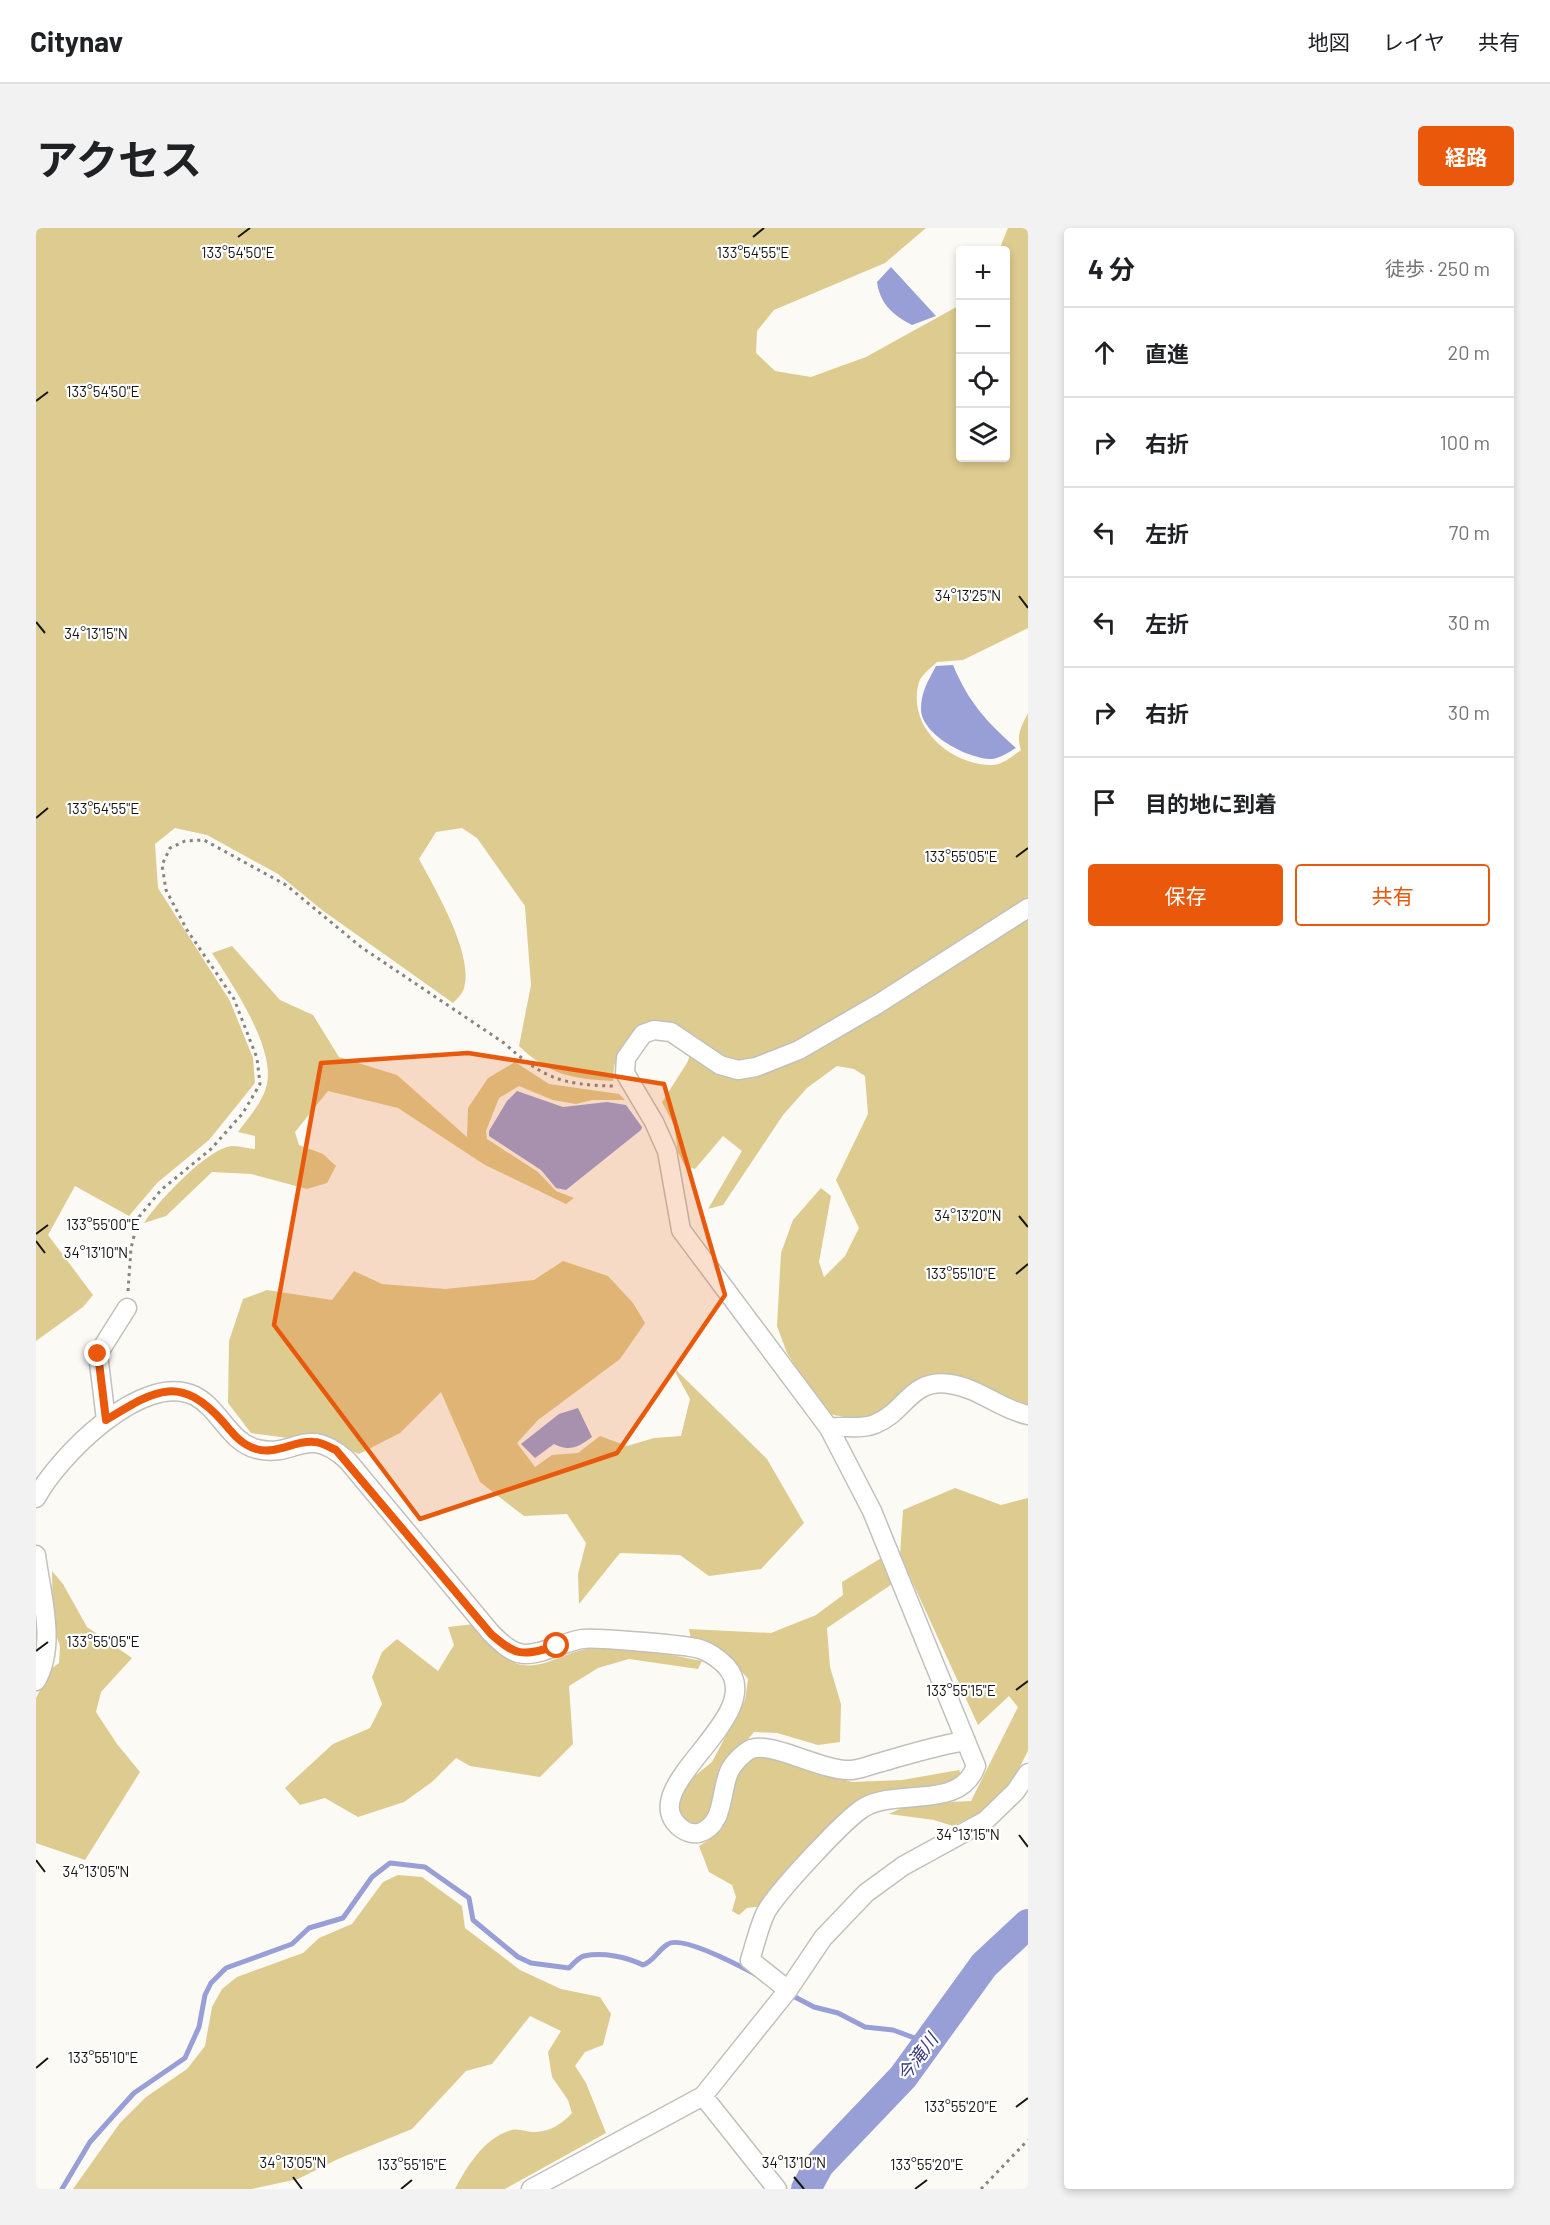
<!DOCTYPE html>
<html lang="ja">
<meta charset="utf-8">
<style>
:root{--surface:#fff;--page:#f2f2f2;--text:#202124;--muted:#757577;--line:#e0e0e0;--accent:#ea580c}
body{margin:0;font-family:Barlow,"Noto Sans JP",sans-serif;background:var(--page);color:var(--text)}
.controls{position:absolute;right:18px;top:18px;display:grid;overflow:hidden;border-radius:6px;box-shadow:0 3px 9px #0003}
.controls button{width:54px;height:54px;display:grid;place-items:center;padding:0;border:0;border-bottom:2px solid var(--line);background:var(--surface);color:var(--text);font:30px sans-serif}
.stop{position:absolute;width:18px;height:18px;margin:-14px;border:4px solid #ea580c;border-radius:50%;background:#fff}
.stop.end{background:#ea580c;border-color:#fff;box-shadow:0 2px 6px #0008}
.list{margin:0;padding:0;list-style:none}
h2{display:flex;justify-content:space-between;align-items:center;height:78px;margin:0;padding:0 24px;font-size:26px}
h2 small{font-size:20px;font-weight:400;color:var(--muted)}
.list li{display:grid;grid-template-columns:39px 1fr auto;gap:18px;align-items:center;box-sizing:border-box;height:90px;padding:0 24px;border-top:2px solid var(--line)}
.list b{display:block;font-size:22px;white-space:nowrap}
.list em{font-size:20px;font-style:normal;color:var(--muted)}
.actions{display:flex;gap:12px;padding:18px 24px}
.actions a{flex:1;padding:14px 0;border:2px solid var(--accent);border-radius:6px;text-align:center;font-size:21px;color:var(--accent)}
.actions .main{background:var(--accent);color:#fff}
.icon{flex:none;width:33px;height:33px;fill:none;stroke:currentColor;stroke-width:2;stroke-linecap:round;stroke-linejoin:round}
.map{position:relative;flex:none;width:992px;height:1961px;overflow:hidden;border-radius:6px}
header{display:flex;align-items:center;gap:36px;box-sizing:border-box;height:84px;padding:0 30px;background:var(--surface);border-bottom:2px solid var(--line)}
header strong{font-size:28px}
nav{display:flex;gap:33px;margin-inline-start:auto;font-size:21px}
.intro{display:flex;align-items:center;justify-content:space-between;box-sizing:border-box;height:144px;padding:0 36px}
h1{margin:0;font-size:42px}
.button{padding:15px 27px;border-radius:6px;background:var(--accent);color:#fff;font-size:21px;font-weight:700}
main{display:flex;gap:36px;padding:0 36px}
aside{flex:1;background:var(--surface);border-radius:6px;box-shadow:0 3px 9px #0003}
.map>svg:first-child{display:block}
</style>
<header>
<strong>Citynav</strong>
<nav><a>地図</a><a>レイヤ</a><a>共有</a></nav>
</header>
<div class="intro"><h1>アクセス</h1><a class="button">経路</a></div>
<main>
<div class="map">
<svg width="992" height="1961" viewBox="0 0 992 1961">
<rect width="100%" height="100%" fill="#fcfaf5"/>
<path fill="#decb8f" d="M0,0H890L849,35L738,82L721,103L720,125L739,143L775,149L830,129L924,77V230H969V22H963L972,0H992V400L927,432L901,434C896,439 885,447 883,454C870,498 914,538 957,537C966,537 978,527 985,522C980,507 985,499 992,485V1177L927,1151L885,1150C849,1183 843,1199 790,1185L751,1125L741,1098L745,1025L757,992L785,960L795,968L783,1034L788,1049L809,1028L823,1000L800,952L832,886L829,848L818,841L801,838L771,860L747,887L687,977L672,981L706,923L687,908L659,941L649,938L642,924L638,897L626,874L651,835L661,809L615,793C590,809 578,821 577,853C537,851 513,847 483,818L495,757L489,678L441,610L426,600L400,604L383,631C399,661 438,726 428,760C427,765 421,771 417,775L286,682L242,646L171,607L139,600L119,616L122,660L194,773L217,830L219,855L173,912L121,955L93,988L39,958L12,1007L57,1067L47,1079L0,1113Z
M196,718L244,772L277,787L303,829L361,847L431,909L432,880L452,850L479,834L513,856L583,866L589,872H556L540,876L517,872L483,858L463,870L450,903L451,911L502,944L520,963L538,970L530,976L449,937L362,880L292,863L259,904L263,917L287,926L300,938L291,955L271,961L215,946L176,944L130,988L108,995C122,973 167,926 191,919C200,916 211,921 219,921V908L202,904C213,889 227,874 231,856C239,819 196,756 176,725Z
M527,1033L572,1048L597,1075L609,1095L584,1131L502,1192L481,1215L499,1239L516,1227L542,1225L564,1208L591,1218L618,1210L645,1208L654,1171L636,1138L731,1231L768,1295L725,1341L673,1348L644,1327L584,1325L543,1376L542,1346L550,1315L531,1286L488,1288L444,1254L405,1164L364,1205L323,1226L289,1210L272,1206L252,1210L215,1205L192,1175L193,1113L207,1071L231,1062L296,1072L318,1043L346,1056L409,1061L498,1052Z
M919,1260L965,1277L992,1270V1523L978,1550L952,1581L917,1598L898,1592L853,1586L874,1576L935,1573L982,1479L973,1468L942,1497L864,1327L867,1282Z
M847,1329L859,1354L791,1400L794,1439L805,1476L804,1514L782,1517L741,1505L718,1504L687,1541L673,1592L661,1598L651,1597L639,1574L650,1555L676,1534L709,1472L712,1451L690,1425L655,1411L653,1401L735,1405L780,1387L807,1367L806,1354Z
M16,1343L27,1356L51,1399L96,1430L65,1464L60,1484L81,1516L104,1544L49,1632L0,1615V1470L15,1441L23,1435L24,1418L17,1398Z
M438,1396C448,1406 470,1432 482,1436C507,1443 531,1422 557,1420C592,1418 631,1426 666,1433L662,1441L593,1431L562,1440L533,1458L537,1516L504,1549L434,1538L420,1530L396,1554L368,1574L322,1589L289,1570L264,1577L249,1560L297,1516L334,1500L346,1476L336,1449L346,1424L361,1411L402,1443L418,1417L412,1399Z
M722,1525L816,1554L866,1552L923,1542L926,1549L912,1558L829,1571L727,1678L711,1680L703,1687L696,1683L700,1669L696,1657L673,1644L663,1618C700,1598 685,1578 697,1548C701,1540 715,1531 722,1525Z
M362,1647L386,1649L426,1678L429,1700L484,1742L525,1761L564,1769L575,1786L567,1817L549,1824L539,1838L550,1855L570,1905L469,1961H419C431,1938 449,1909 476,1902C484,1900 492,1905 500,1904C515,1903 526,1896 536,1885L532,1872L516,1849L512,1824L525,1803L494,1788L456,1836L430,1843L376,1901L302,1931L262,1951L216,1961H37L84,1895L110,1869L151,1841L169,1818L176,1779L186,1761L201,1749L267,1725L283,1710L316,1696L347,1654Z"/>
<path fill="#989fd7" d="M855,39L900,88L876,97C857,87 844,76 841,54Z
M917,437C933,475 950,493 980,520C973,524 963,531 955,531C933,531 885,507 885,481C885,464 892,453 900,438Z
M481,863L527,879L571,874L590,877L606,899L605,902L530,962L520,960L505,942L453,908V903L471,873Z
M542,1180L556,1209C543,1219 533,1224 518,1216L499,1230L485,1216L523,1186Z"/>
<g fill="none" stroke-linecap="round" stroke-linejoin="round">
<path stroke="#989fd7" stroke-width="5" d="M757,1768L778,1779L802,1785L829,1799L857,1802L892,1815
M26,1961L54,1914L79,1886L98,1865L149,1830L163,1799L169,1767L175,1755L190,1740L256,1716L273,1700L307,1690L336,1649L354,1635L389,1639L433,1670L437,1692L482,1729L495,1735L533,1740C537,1736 543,1729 548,1728C567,1724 591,1729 607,1737C618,1733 622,1722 632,1716C646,1707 706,1739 721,1747"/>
<path stroke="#989fd7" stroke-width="30" d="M770,1961L783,1937L867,1849L948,1737L992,1696"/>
<g stroke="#c1c0bb" stroke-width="21">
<path id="minor" d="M70,1192L62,1126L91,1080
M793,1200C808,1197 825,1202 839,1196C870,1184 874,1150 914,1156C943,1160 964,1181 992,1187
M0,1270C22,1229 107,1142 159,1168C183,1180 194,1215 221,1221C260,1231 269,1195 311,1232L455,1405C464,1414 476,1426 489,1426C508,1426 528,1414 546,1411C558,1409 652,1417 664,1421C673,1424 683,1431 690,1438C736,1489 592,1560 646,1601C650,1604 657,1606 663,1605C689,1597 684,1564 693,1544C697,1535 707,1525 715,1521C736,1513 787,1544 816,1542C826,1541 837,1536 846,1534C874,1526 902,1517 930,1513
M0,1327C5,1366 21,1417 0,1453
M752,1762L714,1732C719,1717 723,1698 730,1684C741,1664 808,1592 827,1580C862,1559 924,1583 940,1538L836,1283L793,1200L645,1002L631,923L618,894L589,845L590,830L607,806L618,802L635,804L684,837L702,842L720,839L763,822L842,776L992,680
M667,1868L741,1961
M495,1961L667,1868L752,1762L787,1710L830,1665L867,1638L949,1593L979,1564L992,1545"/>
</g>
<path stroke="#858481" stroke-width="3" stroke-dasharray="3 4.5" stroke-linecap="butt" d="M92,1063L95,1020L103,989L125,962L175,921L207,885L224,856L221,830L198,771L151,702L130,662L126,637L134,620L149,613L168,612L250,657L325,719L468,815C507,850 525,857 578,858
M945,1961L992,1912"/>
<use href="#minor" stroke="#fff" stroke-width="18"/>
</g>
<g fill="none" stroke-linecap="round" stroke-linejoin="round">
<path stroke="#ea580c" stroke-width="8" d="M62,1126L70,1192C119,1162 144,1145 188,1195C197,1206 206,1217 220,1221C240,1227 259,1212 278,1214C286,1214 293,1219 300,1222L455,1406C482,1430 487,1427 521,1418"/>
</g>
<path fill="#e8590c" fill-opacity="0.2" stroke="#e8590c" stroke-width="4.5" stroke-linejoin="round" d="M432,825L628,856L689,1067L581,1225L384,1291L238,1097L285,835Z"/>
<path fill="none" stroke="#161614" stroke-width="2" d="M202,9L214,0M717,9L728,0M0,173L12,164M983,368L992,380M0,394L9,405M0,590L12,580M980,629L992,620M983,988L992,999M0,1006L12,997M0,1013L9,1025M980,1046L992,1036M0,1423L12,1414M980,1462L992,1453M983,1607L992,1619M0,1632L9,1644M0,1840L12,1830M980,1879L992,1870M257,1949L266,1961M758,1949L768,1961M365,1961L376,1952M879,1961L891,1952"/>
<g text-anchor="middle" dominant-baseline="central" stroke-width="4.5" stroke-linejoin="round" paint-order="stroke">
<g font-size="18" font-style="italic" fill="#3a3b7f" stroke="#fff">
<text transform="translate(881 1829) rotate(-53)">今滝川</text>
</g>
</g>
<g font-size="15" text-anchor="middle" fill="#161614" stroke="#fff" stroke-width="4.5" stroke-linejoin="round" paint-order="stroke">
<text x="202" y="30">133°54'50"E</text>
<text x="717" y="30">133°54'55"E</text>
<text x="67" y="169">133°54'50"E</text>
<text x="932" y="373">34°13'25"N</text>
<text x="60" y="411">34°13'15"N</text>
<text x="67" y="586">133°54'55"E</text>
<text x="925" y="634">133°55'05"E</text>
<text x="932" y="993">34°13'20"N</text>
<text x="67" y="1002">133°55'00"E</text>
<text x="60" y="1030">34°13'10"N</text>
<text x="925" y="1051">133°55'10"E</text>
<text x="67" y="1419">133°55'05"E</text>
<text x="925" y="1468">133°55'15"E</text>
<text x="932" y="1612">34°13'15"N</text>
<text x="60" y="1649">34°13'05"N</text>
<text x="67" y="1835">133°55'10"E</text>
<text x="925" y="1884">133°55'20"E</text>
<text x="257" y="1940">34°13'05"N</text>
<text x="758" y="1940">34°13'10"N</text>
<text x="376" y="1942">133°55'15"E</text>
<text x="891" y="1942">133°55'20"E</text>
</g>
</svg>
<div class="controls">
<button>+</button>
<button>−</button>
<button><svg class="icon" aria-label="locate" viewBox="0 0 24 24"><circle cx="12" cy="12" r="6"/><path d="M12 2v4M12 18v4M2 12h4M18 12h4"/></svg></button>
<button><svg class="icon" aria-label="layers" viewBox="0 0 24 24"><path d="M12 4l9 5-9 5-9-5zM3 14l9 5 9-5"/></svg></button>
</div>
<div class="stop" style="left:521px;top:1418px"></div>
<div class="stop end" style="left:62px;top:1126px"></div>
</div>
<aside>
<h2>4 分<small>徒歩 · 250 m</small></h2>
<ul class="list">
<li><svg class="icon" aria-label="ahead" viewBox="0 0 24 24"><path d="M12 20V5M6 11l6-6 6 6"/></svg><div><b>直進</b></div><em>20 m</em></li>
<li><svg class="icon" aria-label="right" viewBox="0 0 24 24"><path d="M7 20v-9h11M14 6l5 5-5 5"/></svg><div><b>右折</b></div><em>100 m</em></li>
<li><svg class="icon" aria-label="left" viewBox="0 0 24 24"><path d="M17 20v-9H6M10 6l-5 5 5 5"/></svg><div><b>左折</b></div><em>70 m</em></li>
<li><svg class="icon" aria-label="left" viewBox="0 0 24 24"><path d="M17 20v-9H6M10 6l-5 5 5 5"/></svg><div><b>左折</b></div><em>30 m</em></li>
<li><svg class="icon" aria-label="right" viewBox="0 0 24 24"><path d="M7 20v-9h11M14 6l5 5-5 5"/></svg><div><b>右折</b></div><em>30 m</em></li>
<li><svg class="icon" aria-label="arrive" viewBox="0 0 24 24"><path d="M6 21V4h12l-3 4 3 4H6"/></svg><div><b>目的地に到着</b></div></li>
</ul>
<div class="actions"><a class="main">保存</a><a>共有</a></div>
</aside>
</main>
